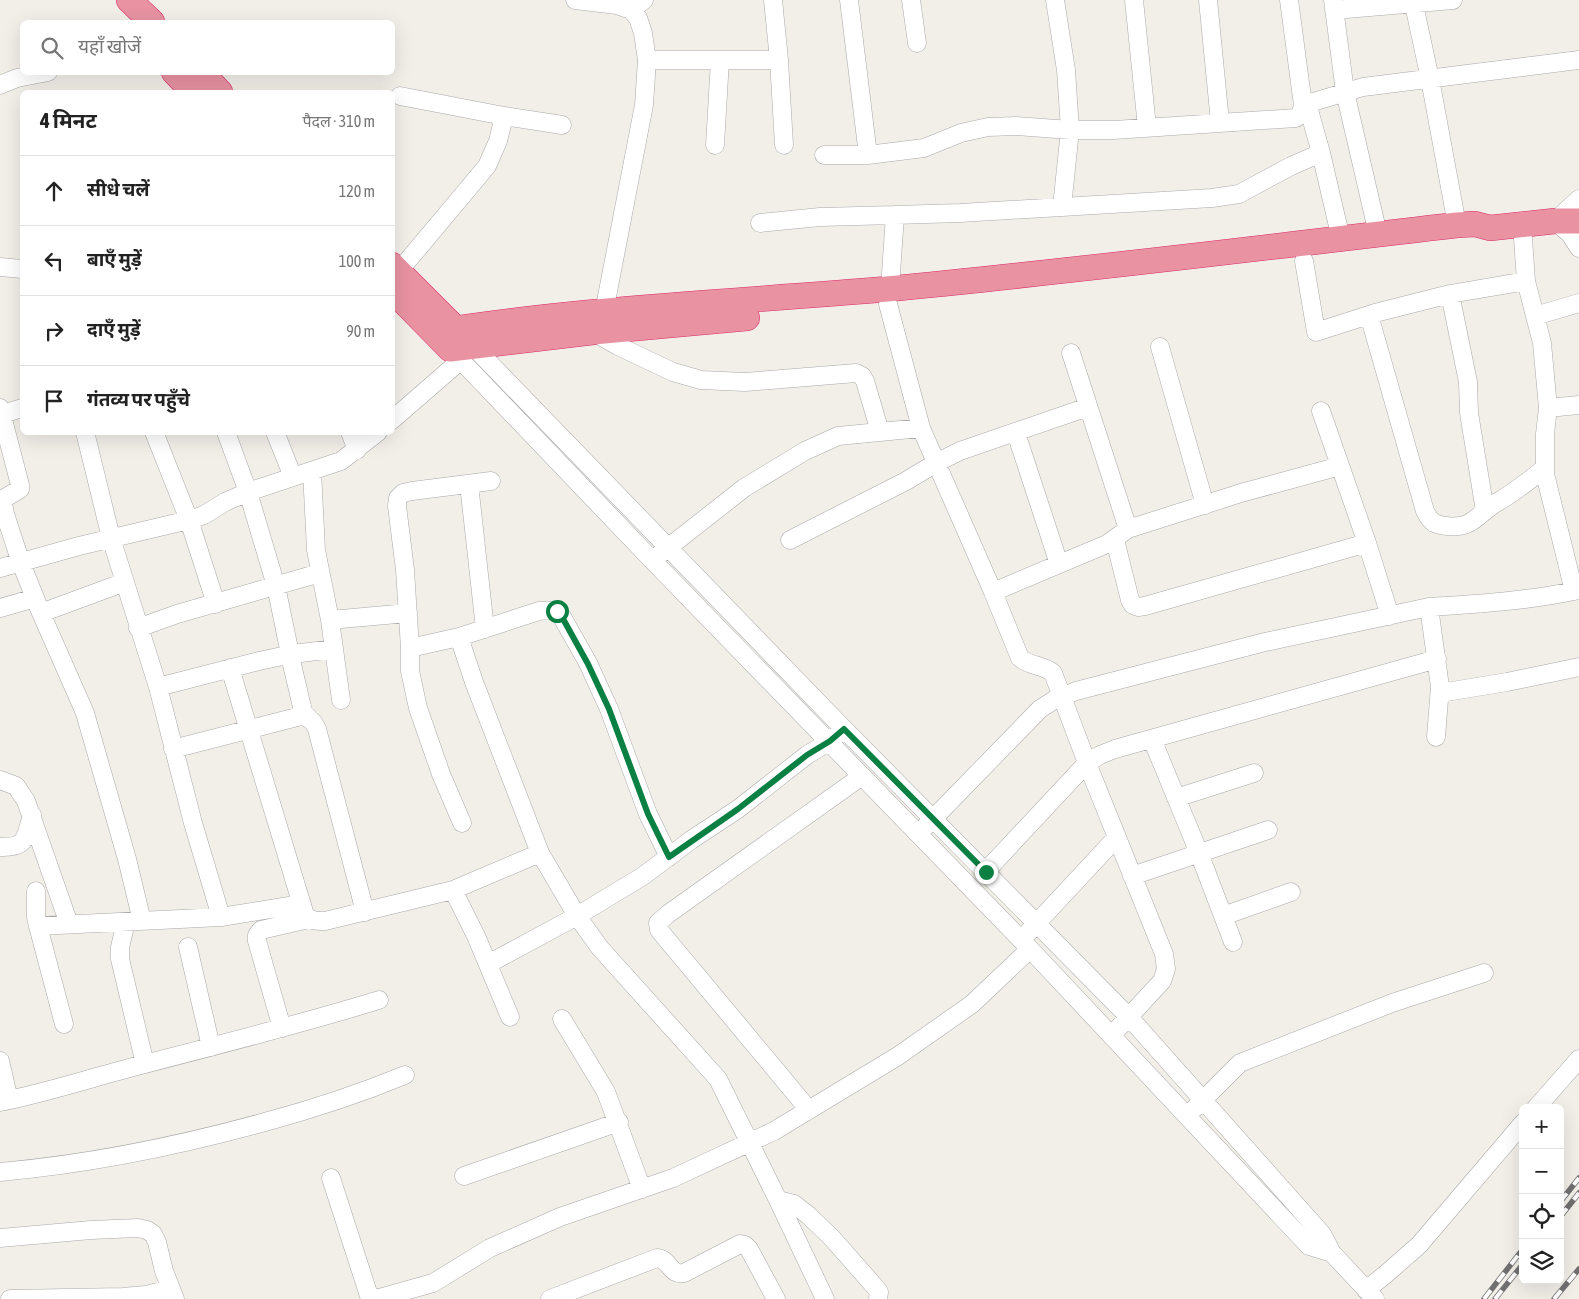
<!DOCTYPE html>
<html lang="hi">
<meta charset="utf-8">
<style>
:root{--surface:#fff;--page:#f2f2f2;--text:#222;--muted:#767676;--line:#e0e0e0}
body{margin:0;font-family:"Asap Condensed","Noto Sans Devanagari",sans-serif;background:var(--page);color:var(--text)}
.controls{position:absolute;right:15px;bottom:15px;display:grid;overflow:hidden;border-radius:8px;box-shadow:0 5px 20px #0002}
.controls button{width:45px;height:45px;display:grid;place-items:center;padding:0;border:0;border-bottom:1px solid var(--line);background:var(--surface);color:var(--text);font:25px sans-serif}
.stop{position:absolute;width:15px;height:15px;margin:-11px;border:4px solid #0b8043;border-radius:50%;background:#fff}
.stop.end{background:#0b8043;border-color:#fff;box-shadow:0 1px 5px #0008}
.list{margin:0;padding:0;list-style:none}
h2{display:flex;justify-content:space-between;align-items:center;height:65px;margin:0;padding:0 20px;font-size:21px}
h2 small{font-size:16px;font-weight:400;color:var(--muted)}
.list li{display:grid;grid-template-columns:32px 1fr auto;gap:15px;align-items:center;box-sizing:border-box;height:70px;padding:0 20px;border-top:1px solid var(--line)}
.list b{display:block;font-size:19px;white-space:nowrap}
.list em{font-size:16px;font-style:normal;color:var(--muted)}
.icon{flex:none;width:28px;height:28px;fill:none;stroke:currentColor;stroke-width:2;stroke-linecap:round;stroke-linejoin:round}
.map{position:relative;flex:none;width:1579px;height:1299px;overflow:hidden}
.search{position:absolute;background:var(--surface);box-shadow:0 5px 20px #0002;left:20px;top:20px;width:375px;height:55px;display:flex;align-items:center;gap:12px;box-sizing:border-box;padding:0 18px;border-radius:8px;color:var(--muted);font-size:19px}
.panel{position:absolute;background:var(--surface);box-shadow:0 5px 20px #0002;left:20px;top:90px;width:375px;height:345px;border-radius:8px}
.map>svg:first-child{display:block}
</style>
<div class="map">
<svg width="1579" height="1299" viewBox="0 0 1579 1299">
<rect width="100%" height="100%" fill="#f2efe9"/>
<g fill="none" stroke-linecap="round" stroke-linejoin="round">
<g stroke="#a9a9a9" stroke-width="19">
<path id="minor" d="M575,0L617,5L631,10L638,18L643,33L647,60L644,105L604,312
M773,0L779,60L784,145
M849,0L868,155
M911,0L917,43
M1055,0L1066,70L1070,130L1062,207
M1134,0L1147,127
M1208,0L1220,122
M1333,0L1345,92L1378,234
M1413,0L1430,79L1457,225
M631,10L644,0
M1334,10L1453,0
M647,60H779
M0,85L17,78L48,72
M400,96L504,116L562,125
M1307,103L1321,153L1341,239
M1303,105L1363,87L1579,60
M715,145L720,60
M824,155H868L924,148L961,133L988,127L1016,126L1070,130H1114L1296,118L1301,113L1303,105L1289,0
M1579,199L1555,221L1570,234L1579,248
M760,223L820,217L895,215
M1522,224L1526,281L1542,343L1548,408L1545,434V474L1574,591L1579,589
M1304,261L1316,332L1375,313L1450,294L1526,281
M0,267L22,269
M399,271L487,166L498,141L504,116
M890,288L895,215L960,213L1212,198L1239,194L1291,166L1321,153
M1450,294L1468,382L1469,413L1485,511
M888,304L921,428L993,592L1020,658C1031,667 1042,664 1053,673L1087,763L1164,954L1166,969L1162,981L1112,1035
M1369,315L1425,511C1427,515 1430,520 1434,523C1444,527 1460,528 1469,523C1478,518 1485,510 1494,504C1513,494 1528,481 1545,468
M1535,316L1579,303
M593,332L618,346L673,372L701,380L745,382L856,373L862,376L865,381L880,432
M473,346L844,729L1129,1017L1322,1234L1332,1253L1375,1299
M1160,347L1205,505
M450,349L652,560L1030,949L1309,1246L1332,1253
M1071,353L1128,529
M0,408L20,485V489L5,498L3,503L5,514L21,563L41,613L85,713L127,859L142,921
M1548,408L1579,405
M1321,411L1367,543L1390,616
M0,415L22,408
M392,420L461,360
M85,432L111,538L158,687L193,823L221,917
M154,432L189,520L216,604
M226,432L248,492L276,586L290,654
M275,432L293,477
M350,432L357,450
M1016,433L1059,564
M312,471L316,550L330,620L341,700
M469,484L485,629
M790,540L906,481L936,463L960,451L1088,407
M1115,540L1130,600L1133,605L1138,607L1145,606L1367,543
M660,554L744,488L805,451L838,436L921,428
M0,568L79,546L189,520L204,515L225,502L248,492L341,461L378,432
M993,592L1107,544L1128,529L1241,493L1340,466
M0,608L35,598
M41,613L125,582
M330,620L408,613
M138,628L177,614L320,573
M459,637L539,611C549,610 555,609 562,617L588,663L609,709L648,814L669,857
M410,648L405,570L397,506L398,498L403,493L412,491L491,481
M292,654L290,656L302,707L304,714L308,717
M230,668L305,915C311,921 316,921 325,921L453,890L540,853
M158,687L259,661L292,654L334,649
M1440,693L1507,682L1579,667
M1436,737L1440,687L1429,607C1478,604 1526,601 1574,591
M1152,739L1199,853L1233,942
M173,749L301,716C311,718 313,721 317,729L365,912
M0,780L16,786L26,801L69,924
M1176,798L1254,773
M462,823L441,774L418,708L410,671V648L459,637L474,682L540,853L577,916L600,948L718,1079L778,1200L825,1299
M926,826L1040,709L1054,700L1076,691L1265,642L1429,607
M0,847C28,848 25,837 32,815
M986,871L1087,763L1100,755L1115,749L1437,659
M1132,876L1268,830
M453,890L476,936L510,1017
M36,891V917L38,926L64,1024
M1223,916L1291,892
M126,922L120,947V959L145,1064
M38,926L221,917L302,904
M1021,940L1117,837
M188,947L211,1047
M488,964L577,916L643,876L691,840L738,809L807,755L830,741L838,734
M562,1019L606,1092L642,1189
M282,1028L257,941V935L261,930L309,919
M0,1061L9,1100
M0,1102C45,1093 88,1079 133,1067C215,1046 297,1025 379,1000
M1195,1108L1240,1063L1392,1003L1484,973
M1536,1108L1579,1059
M809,1110L659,930L658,923L668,914L862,776
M0,1172C90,1164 178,1146 265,1122C313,1109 359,1094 405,1075
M464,1176L619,1122
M331,1178L370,1299
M778,1200L794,1204L808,1215L832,1238L876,1288L879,1292L878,1299
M0,1238L91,1230L138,1228L147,1230L153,1234L157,1242L164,1271L175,1299
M1366,1290L1386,1274L1419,1245L1523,1123
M10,1299L123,1297L146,1295L170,1289
M376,1299L433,1283L490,1248L560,1217L673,1178L774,1131L898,1056L972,1004L1030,949
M550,1299L657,1258C670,1259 670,1276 684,1273L740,1244L745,1245L749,1249L776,1299"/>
</g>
<g stroke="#dc2a67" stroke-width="26">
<path id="highway" d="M129,0L152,22
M174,72L193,92
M201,72L220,92
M392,265L465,338
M392,290L450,349L593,332L747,318
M434,332C583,308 736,302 887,289C1077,271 1267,247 1457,225L1475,224L1490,228L1555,221H1579"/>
</g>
<use href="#minor" stroke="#fff" stroke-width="18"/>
<use href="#highway" stroke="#e892a2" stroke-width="25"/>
<g stroke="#707070" stroke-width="5.5">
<path id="rail" d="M1560,1202L1579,1178
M1560,1217L1579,1193
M1484,1299L1523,1249
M1495,1299L1523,1264
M1554,1299L1579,1269"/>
</g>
<use href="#rail" stroke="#fff" stroke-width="4" stroke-dasharray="11" stroke-linecap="butt"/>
</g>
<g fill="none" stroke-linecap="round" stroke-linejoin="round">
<path stroke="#0b8043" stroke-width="6" d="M557,611L562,617L588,664L609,709L648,814L669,857L738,809L807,755L830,741L844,729L986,872"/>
</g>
</svg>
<div class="controls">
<button>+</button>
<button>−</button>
<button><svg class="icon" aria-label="locate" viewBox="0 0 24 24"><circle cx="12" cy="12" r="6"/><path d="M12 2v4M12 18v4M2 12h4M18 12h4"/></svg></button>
<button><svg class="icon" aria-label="layers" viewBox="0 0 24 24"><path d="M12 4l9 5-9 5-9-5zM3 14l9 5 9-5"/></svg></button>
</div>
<div class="stop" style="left:557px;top:611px"></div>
<div class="stop end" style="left:986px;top:872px"></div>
<div class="search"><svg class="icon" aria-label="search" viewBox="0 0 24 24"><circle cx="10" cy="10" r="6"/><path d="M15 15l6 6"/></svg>यहाँ खोजें</div>
<section class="panel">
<h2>4 मिनट<small>पैदल · 310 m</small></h2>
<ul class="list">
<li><svg class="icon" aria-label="ahead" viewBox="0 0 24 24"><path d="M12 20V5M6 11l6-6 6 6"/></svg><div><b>सीधे चलें</b></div><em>120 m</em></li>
<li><svg class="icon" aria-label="left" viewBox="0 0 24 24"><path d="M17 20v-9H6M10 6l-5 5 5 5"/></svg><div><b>बाएँ मुड़ें</b></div><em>100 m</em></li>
<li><svg class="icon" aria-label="right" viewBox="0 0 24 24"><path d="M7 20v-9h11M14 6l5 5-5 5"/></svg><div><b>दाएँ मुड़ें</b></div><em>90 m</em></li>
<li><svg class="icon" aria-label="arrive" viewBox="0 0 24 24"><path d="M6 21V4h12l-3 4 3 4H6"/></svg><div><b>गंतव्य पर पहुँचे</b></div></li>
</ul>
</section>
</div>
